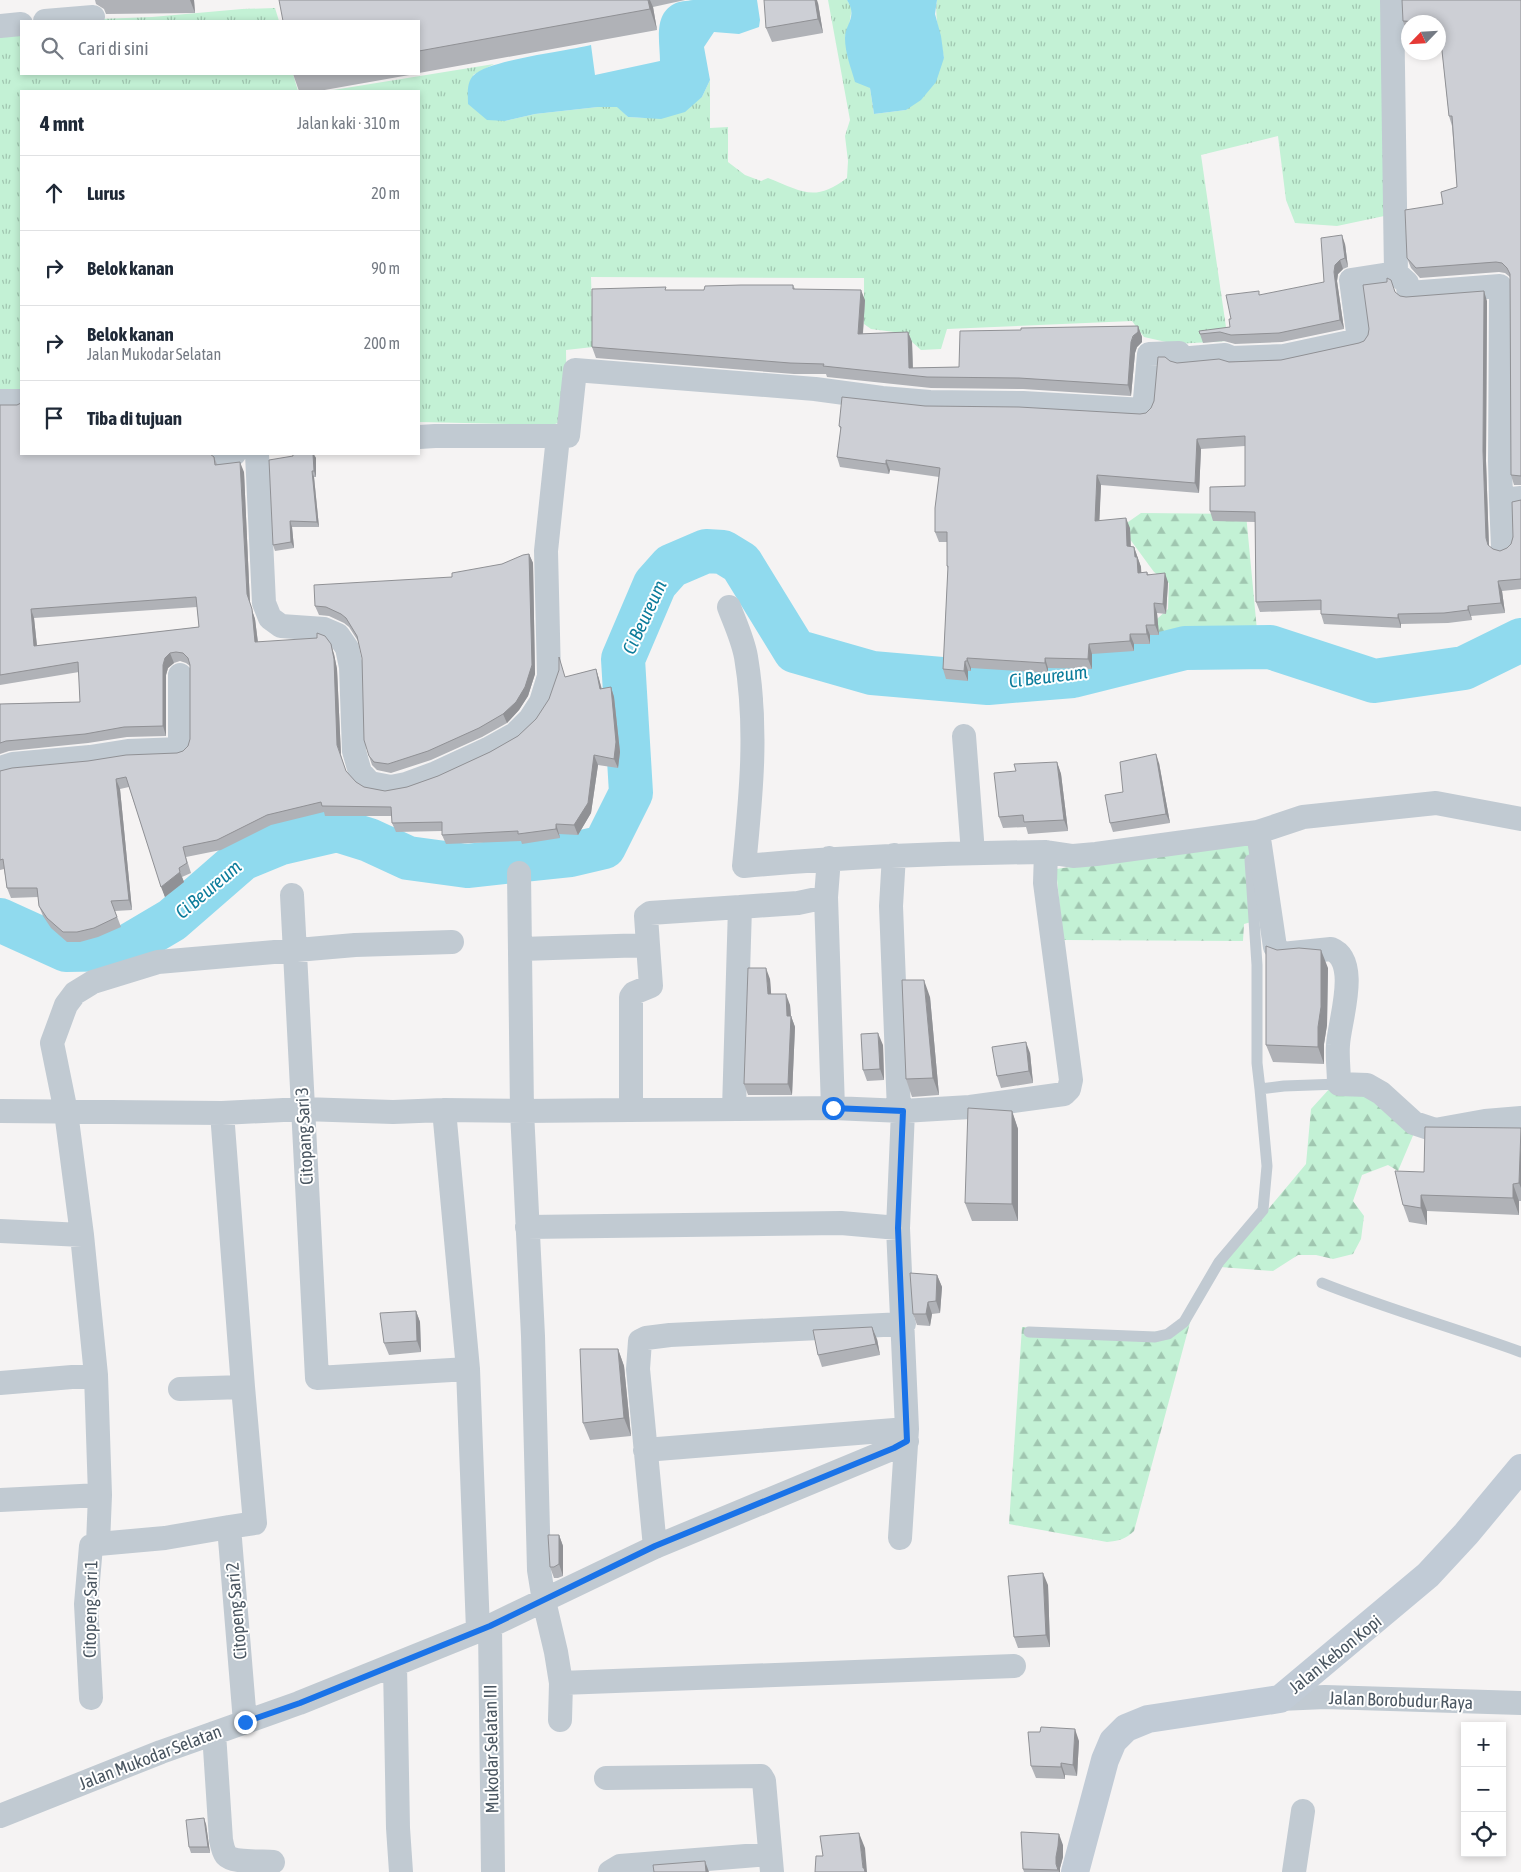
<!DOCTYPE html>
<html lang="id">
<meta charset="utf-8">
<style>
:root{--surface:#fff;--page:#f2f2f3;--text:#1f2937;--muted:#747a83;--line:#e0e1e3}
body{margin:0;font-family:"Asap Condensed",sans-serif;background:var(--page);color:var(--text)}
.controls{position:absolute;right:15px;bottom:15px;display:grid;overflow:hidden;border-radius:0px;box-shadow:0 2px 8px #0003}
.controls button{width:45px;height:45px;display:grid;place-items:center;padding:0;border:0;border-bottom:1px solid var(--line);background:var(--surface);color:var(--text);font:25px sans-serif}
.compass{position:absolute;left:1401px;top:15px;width:45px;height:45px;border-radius:50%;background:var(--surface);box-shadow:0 2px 8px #0003;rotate:245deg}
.stop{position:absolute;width:15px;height:15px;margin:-11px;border:4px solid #1a73e8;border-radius:50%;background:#fff}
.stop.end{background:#1a73e8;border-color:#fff;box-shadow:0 1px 5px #0008}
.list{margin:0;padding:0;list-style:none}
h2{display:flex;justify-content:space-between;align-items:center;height:65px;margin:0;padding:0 20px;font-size:21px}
h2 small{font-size:16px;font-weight:400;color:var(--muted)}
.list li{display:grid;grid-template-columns:32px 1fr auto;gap:15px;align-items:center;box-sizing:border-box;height:75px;padding:0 20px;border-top:1px solid var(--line)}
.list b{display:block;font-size:19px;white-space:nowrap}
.list p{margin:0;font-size:16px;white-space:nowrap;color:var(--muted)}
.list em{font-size:16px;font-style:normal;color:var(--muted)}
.icon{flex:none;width:28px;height:28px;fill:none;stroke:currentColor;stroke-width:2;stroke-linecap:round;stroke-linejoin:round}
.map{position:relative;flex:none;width:1521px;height:1872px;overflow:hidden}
.search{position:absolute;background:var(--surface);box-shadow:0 2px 8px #0003;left:20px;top:20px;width:400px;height:55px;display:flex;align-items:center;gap:12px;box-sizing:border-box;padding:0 18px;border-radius:0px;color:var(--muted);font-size:19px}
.panel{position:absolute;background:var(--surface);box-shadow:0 2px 8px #0003;left:20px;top:90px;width:400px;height:365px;border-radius:0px}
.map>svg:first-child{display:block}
</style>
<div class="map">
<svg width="1521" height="1872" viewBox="0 0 1521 1872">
<defs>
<pattern id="grass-tufts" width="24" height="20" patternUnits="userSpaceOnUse" patternTransform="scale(1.25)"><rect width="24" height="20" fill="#c3f1d5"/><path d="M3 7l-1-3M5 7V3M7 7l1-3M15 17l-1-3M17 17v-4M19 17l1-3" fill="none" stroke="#a0c6b0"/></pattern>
<pattern id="forest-firs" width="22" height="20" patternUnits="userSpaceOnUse" patternTransform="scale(1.25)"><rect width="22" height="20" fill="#c3f1d5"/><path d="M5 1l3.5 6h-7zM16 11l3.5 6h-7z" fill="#a0c6b0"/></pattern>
</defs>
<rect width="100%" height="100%" fill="#f5f3f3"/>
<path fill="url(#grass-tufts)" d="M828,0H847L852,8L849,25L845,37L870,88L874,114L906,110L944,58C941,39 934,20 937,0H1390L1389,215L1337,226L1295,223L1286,200L1278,136L1201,155L1228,341L1175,344L1144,337L1132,321L947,329L941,349L921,350L902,333L871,329L864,324V278L591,277L593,347L566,350L567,420L552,425L419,422V91H327L494,64L473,75L505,121L535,114L598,107H618L628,117L644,118L702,97L710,80V128L728,127V162L745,175L761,181L768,178C802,191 814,203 847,178L848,161L845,136L850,120Z
M275,8L279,21H46L152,17L242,9Z
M21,23V74H293L298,91H21V393L0,391V25Z"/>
<path fill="url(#forest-firs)" d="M1141,513L1246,514L1258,641L1166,660L1097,670L1053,662L1148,627L1168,609L1169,583L1154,572L1121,527Z
M1256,840L1262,919L1244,924L1243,941L1063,940L1056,869Z
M1331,1087H1377L1420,1119L1398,1171L1388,1165L1362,1175L1353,1201L1364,1216L1361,1239L1353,1254L1333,1259L1316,1255H1298L1273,1271L1220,1267L1306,1164L1311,1109Z
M1191,1319L1134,1531C1126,1539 1118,1541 1107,1542L1009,1524L1022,1327L1152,1332L1175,1330Z"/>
<path fill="#90daee" d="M693,0H757L760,20L759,27L739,34L714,32L704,47L710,80L702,97L685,112L661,119L628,117L617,107H598L535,114L505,121L487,120L468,104C468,95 466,82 474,75C489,60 567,51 591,45L595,75L660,61C660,42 653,15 674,4C679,1 687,1 693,0Z
M847,0H937L935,14L941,36L944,58L936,82L921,100L906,110L874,114L870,88L855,82C851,68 845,53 845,38C845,24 858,17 847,0Z"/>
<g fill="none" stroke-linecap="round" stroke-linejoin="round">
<path stroke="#90daee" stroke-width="44" d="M0,920L66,950L123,949L172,920L242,859L281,843L337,830L369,840L408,858L467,866L570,855L604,847L631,793L623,659L655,584L671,566L706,551L723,552L741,563L795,651L872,673L988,683L1073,676L1185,648L1270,647L1374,681L1464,668L1521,640"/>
<path stroke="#c1cad2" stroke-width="11" d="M1250,860L1257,965V1063L1260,1089L1284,1086L1339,1084
M1322,1283C1387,1309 1455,1328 1521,1352
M1029,1332L1155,1337L1168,1334L1184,1322L1219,1262L1263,1210L1267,1166L1260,1089"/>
<path stroke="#c1cad2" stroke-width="24" d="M45,21L93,17
M0,26L21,24
M1396,273L1407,283L1409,293L1500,286L1501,295L1500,461L1501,500
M0,401H21
M419,437L435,436H568L575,370L815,389L882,398L930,402L1023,403L1144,410L1149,354L1179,353V359L1225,355L1232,358L1284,356L1359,340L1351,280L1396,273L1392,0
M223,454H234
M257,454L264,603L270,618L281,626L324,629L338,635L347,648L351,667L354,751L360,772L370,783L391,787L406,784L436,773L488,749L515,734L530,719L541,702L549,676L546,551L558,437
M1503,547L1501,500L1521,498
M729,607C735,623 743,640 746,657C758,728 751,796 744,866C844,857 945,853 1046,852
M964,736L973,853
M0,768L13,764L90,757L128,751L180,749V675
M1258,832L1275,947L1282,954L1331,949C1361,961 1339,1022 1338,1045C1337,1058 1339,1071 1339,1084L1367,1085L1381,1093L1414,1123L1435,1130L1485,1121L1521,1118
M894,855L891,906L899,1111
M829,858L826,897L833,1108
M519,873L522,1111L533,1336L539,1570L544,1601L556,1652L561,1683L560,1720
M292,895L317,1378L468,1369
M648,945L646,916L650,913L740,907
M521,949L648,945L651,986L634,993L631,997V1110
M734,1109L740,907L798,903L826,897
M444,1110L468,1369L478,1630
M0,1111L222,1113L303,1109L393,1112L444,1110L522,1111L833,1108L903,1111L970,1107L1064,1094L1069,1089L1071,1080L1045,883L1046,852L1073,856L1096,854L1258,832L1303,817L1436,803L1521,819
M222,1113L243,1387L255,1523L229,1527L245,1722
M527,1227L841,1223L898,1228
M0,1231L82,1235
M0,1383L96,1375
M180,1389L243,1387
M645,1450L907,1429
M0,1500L100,1495
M900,1538L907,1429L898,1228L903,1111
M98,1544L165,1538L229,1527
M655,1547L638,1369L640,1341L646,1338L670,1335L904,1324
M490,1626L493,1872
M395,1665L398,1828L401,1872
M561,1683L1014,1666
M91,1698L86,1604L91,1546L98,1544L100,1495L96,1375L82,1235L66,1112L52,1043L66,1005L75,993L93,982L158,962L355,945L452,942
M1280,1699L1325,1697L1521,1703
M214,1733L221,1840C222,1845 223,1851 226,1855C233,1863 263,1861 273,1862
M606,1778L761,1776L764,1781L772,1872
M0,1816L161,1752L299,1703L490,1626L655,1547L894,1448L907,1441
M610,1872L620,1866L770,1854
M1294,1872L1303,1811"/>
<path stroke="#c1cbd6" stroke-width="28" d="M1075,1872L1105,1760L1113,1741L1126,1728L1148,1719L1280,1699L1428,1575L1466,1534L1521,1468"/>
</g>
<path fill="#b0b2b7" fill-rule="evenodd" d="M95,0H194L195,13L106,14L104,9L96,4Z
M279,0H685L653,7L657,30L419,73V21Z
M1521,0V485H1514L1511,475L1510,277L1505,273L1499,272L1420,278L1411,268L1407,258L1443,204L1457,187L1452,126L1449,116L1440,33H1438V22H1408V31H1406L1403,21Z
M818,3L823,33L772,42L766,28Z
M293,74H415L319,91H299Z
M1345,244L1348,267L1343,269L1338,274L1337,281L1344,329L1282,342L1235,344L1224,341L1203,343L1200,334L1230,327L1231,319L1324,282Z
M793,285L795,289L865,300L863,334L908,332L912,342L913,368L959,367L1021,330L1138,326L1142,337V342L1137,347L1135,353L1131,396L1023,389L931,388L827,377L826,374H794L596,358L592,347L667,290H704Z
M1395,292L1400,296L1406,297L1487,301L1486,461L1489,546L1493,549L1500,551L1507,548L1511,544L1521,500V589L1502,591L1505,613L1471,616L1472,620L1448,623L1401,624V628L1324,624L1321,614V610L1260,612L1256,602L1255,522L1213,521L1210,511L1245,486V446L1201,449L1199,493L1101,485L1099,520L1130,528L1131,547H1134L1141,567V572H1147L1148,574L1168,582L1166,614L1157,613L1159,635H1150V644H1134V651L1092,654V669L1048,668V673L971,668V671H968V681L946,679L943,669L948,569L947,566V542H939L935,532L939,477L890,470L889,474L840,467L837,457L841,430L839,426L925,406L1140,414L1146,413L1151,408L1170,361L1177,363L1281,360L1359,343L1364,341L1368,335Z
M0,405L21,454L214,457L217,464L244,472L250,604L255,619L258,642L334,654L337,669L341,755L346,772L356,782L364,787L385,791L407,787L438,776L490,752L518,736L536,719L566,677L596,669L602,689L611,687L614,697L620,752L618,768L598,765L591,813L578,835L559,834L560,838L522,844L521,841L446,844L442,835V831L396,832L392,823V816H325L324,812L271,825L221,850L186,857L191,873L182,877L184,882L165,897L129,787L120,789L132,910L115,911L121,927L98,937L80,942H67L51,928L43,916L39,906L38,897L11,898L7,888L4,869L0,870V771L177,753L183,751L188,746L190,739V666L186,663L180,661L174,663L168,668L166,675V736L127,737L88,743L9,751L0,754V704L80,702L79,672L0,685ZM197,607L199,627L37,646L34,618Z
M293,454H314L316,458V477H314L319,527H292L294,548L275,551L273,545Z
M529,554L533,563L535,674L528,696L519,710L507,723L482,737L431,760L391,773L377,770L372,765L369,756L362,658L358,641L349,627L344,623L329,616L319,615L315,606L452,577L502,564Z
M1057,762L1061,774L1068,831L1028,834L1026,827L1003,828L999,817L1016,771Z
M1159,763L1170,823L1113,832L1110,823L1123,792Z
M1328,968L1327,1025L1324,1044V1064L1273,1062L1266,1045Z
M770,979L771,994L790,1005L791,1016L795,1027L792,1095H748L744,1084Z
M930,997L939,1095L912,1097L906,1079Z
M883,1045L884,1080L867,1081L863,1070Z
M1030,1053L1033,1083L1001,1088L997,1076Z
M1012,1111L1018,1129V1221H972L965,1203Z
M1521,1128V1201H1519V1215L1427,1211V1225L1409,1222L1403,1205L1424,1172Z
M937,1275L942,1287L940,1313L932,1314L930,1326L917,1325L913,1314Z
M416,1311L420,1322L421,1352L389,1355L384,1343Z
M877,1339L880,1355L822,1367L818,1355Z
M618,1349L624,1366L631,1436L590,1440L583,1423Z
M559,1535L563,1546V1576L558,1578H554L550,1567Z
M1048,1585L1050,1647L1018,1648L1014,1637Z
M1079,1741L1077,1776L1065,1775V1779L1036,1778L1031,1766Z
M206,1824L210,1853H191L189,1847Z
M1063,1845V1857L1060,1868V1872H1024L1023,1869Z"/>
<path fill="#909195" d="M190,0H194L195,13Z
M648,0H650L653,7L657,30L650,9Z
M814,0H817L818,3L823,33L818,19Z
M1342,235L1345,244L1348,267L1345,258Z
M1340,260L1343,269L1338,274L1337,281L1344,329L1340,320L1334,272L1335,265Z
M861,290L865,300L862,345L858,334Z
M1484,291L1487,301L1486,461L1489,548L1486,538L1483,451Z
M1138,326L1142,337V342L1137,347L1135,353L1131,396L1128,385L1131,342Z
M908,332L912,342L913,376L909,368Z
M1197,439L1201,449L1199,493L1195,483Z
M313,454L316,458V477L314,471Z
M886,460L890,470L889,474L886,464Z
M240,462L244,472L250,604L255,619L259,652L255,642L247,594Z
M312,471L314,477L319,527L317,522Z
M1097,475L1101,485L1099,531L1095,521Z
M1126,518L1130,528L1131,556L1127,546Z
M290,521L292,527L294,548L291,542Z
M1134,547L1141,567L1142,583L1138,573L1135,557Z
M529,554L533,563L535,674L528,696L519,710L507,723L503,714Z
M1165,573L1168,582L1166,614L1163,604Z
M1498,581L1502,591L1505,613L1501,603Z
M1154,603L1157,613L1159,635L1155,625Z
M1468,606L1471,616L1472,620L1468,610Z
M31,609L34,618L38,656L34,646Z
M1398,614L1401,624V628L1398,618Z
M1146,625L1150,635V644L1147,634Z
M1130,634L1134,644V651L1130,641Z
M331,644L334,654L337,669L341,755L337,745Z
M1089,644L1092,654V669L1088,659Z
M170,653L174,663L168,668L166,675V736L163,726V665L165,658Z
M967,658L971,668V671L967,661Z
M1045,658L1048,668V673L1045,663Z
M965,661L968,671V681L964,671Z
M596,669L599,679L604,699L600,689Z
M611,687L614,697L620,752L618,768L614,759Z
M1156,754L1159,763L1170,823L1166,814Z
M594,755L598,765L591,813L578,835L574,825Z
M1057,762L1061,774L1068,831L1064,820Z
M116,779L120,789L132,910L129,900Z
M556,824L559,834L560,838L556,829Z
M180,872L184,882L165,897L161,887Z
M1321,950L1328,968L1327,1025L1324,1044V1064L1318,1047V1027Z
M766,968L770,979L772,1005L768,994Z
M924,980L930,997L939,1095L933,1078Z
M786,994L790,1005L791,1018V1016L795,1027L792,1095L788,1084L787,1016Z
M878,1033L883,1045L884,1080L880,1069Z
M1026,1042L1030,1053L1033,1083L1029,1071Z
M1012,1111L1018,1129V1221L1012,1204Z
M1521,1128V1188L1519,1183Z
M1513,1184L1519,1201V1215L1513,1198Z
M1421,1195L1427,1211V1225L1421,1208Z
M937,1275L942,1287L940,1313L936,1301Z
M928,1302L932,1314L930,1326L926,1314Z
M416,1311L420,1322L421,1352L417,1341Z
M872,1327L877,1339L880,1355L876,1344Z
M618,1349L624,1366L631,1436L624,1418Z
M559,1535L563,1546V1576L559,1564Z
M1043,1573L1048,1585L1050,1647L1046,1635Z
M1075,1729L1079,1741L1077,1776L1073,1765Z
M1061,1763L1065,1775V1779L1061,1767Z
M204,1818L206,1824L210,1853L208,1847Z
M859,1833L865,1848L867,1872H864L863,1868Z
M1059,1834L1063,1845V1857L1060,1868V1872H1059L1056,1864V1857Z
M705,1861L709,1872H706Z"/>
<path fill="#cdcfd5" stroke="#909195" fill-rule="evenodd" d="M279,0H648L650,9L419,51V21H283Z
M764,0H815L818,19L766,28Z
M1402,0H1521V476L1511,475L1510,274L1507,268L1502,263L1496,262L1416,268L1407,258L1405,210L1443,204L1441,192L1457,187L1452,116H1449L1439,23L1403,21Z
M1342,235L1345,258L1340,260L1335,265L1334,272L1340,320L1279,333L1231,335L1220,332L1200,334L1199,331L1230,327L1229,319H1231L1226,295L1259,291V295L1324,282L1321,238Z
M1387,278L1391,280L1395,292L1400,296L1406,297L1484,291L1483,451L1486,538L1488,545L1493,549L1500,551L1507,548L1511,544L1513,537L1512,502L1521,500V579L1498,581L1501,603L1468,606V610L1444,613L1398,614V618L1321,614V600L1256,602L1255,512L1210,511V487L1245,486V436L1197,439L1195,483L1097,475L1095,521L1126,518L1127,546L1134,547L1135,557H1137L1138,573L1147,572V575L1165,573L1163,604L1154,603L1155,625H1146L1147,634H1130V641L1089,644L1088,659L1045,658V663L967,658V661H965L964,671L943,669L948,566H947V532H935V508L940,468L886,460V464L837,457L841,427L839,426L842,397L925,406L1019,407L1140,414L1146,413L1151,408L1154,401L1158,357H1165L1170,361L1177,363L1219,359L1229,362L1281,360L1359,343L1364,341L1368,335L1369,329L1363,285L1387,282Z
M741,285H793V289L861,290L858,334L908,332L909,368L959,367L960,331L1021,330V328L1138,326V332L1133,336L1131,342L1128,385L1019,378L927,377L823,366L824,364L790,363L592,347V289L666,287L665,290H704L705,286Z
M21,403V454H210L214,457L215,465L240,462L247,594L252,609L255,642L317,638V633L325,636L331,644L334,659L337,745L346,771L356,782L364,787L385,791L407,787L438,776L490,752L518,736L536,719L549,699L559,670V657L565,677L596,669L600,689L611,687L616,742L614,759L594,755L588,803L574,825L556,824V829L518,834V831L442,835V822L392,823L391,807L322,806L321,802L267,815L217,840L183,847L187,863L179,868L180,872L161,887L126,777L116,779L129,900L111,901L117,917L94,928L77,932H63L47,918L39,906L37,888H7L3,859L0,860V771L12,768L88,761L126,755L177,753L183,751L188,746L190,739V665L188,658L183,653L176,652L170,653L165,658L163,665V726L124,727L85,734L6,741L0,743V704L80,702L78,662L0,675V405H17ZM196,597L199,627L34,646L31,609Z
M293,454H313L314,471H312L317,522L290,521L291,542L273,545L269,460L293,456Z
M529,554L532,665L525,687L516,702L503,714L479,728L428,751L388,764L374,762L369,756L364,740L362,658L357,636L346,618L341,614L326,607L315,606L314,585L452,577V573L502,564L523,555Z
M1156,754L1166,814L1110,823L1105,795L1123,792L1120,762Z
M1057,762L1064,820L1024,822L1023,815L999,817L994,773L1016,771L1014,764Z
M1266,946L1277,950L1299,948L1321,950V1007L1318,1027V1047L1266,1045Z
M748,968H766L768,994H786L787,1016H791L788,1084H744Z
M902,980H924L933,1078L906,1079Z
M878,1033L880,1069L863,1070L861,1034Z
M1026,1042L1029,1071L997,1076L992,1047Z
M968,1108L1012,1111V1204L965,1203Z
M1425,1127L1521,1128L1519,1183L1513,1184V1198L1421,1195V1208L1403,1205L1395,1171L1424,1172Z
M910,1273L937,1275L936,1301L928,1302L926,1314H913Z
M416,1311L417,1341L384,1343L380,1313Z
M872,1327L876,1344L818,1355L813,1330Z
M580,1349H618L624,1418L583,1423Z
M548,1535H559V1564L554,1567H550Z
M1043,1573L1046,1635L1014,1637L1008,1576Z
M1041,1727L1075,1729L1073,1765L1061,1763V1767L1031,1766L1028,1732H1040Z
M204,1818L208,1847H189L186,1820Z
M1021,1832L1059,1834L1058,1846L1056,1857V1864L1058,1870L1023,1869Z
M859,1833L863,1868H864L865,1872H815L816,1856H823L820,1836Z
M705,1861L706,1872H654L653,1865Z"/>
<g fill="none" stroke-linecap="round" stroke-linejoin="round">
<path stroke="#1a73e8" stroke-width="6" d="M245,1722L300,1703L490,1626L655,1546L894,1448L907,1441L898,1228L903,1111L833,1108"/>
</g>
<g text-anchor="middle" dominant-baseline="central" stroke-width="4" stroke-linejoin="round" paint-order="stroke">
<g font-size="18" fill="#4a5661" stroke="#fff">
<text transform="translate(304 1136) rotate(-93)">Citopang Sari 3</text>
<text transform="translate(90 1609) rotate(-89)">Citopeng Sari 1</text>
<text transform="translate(236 1611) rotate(-95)">Citopeng Sari 2</text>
<text transform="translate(1335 1654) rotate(-39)">Jalan Kebon Kopi</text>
<text transform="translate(1401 1700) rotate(2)">Jalan Borobudur Raya</text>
<text transform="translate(491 1749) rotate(-91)">Mukodar Selatan III</text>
<text transform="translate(150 1757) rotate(-21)">Jalan Mukodar Selatan</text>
</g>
<g font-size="19" font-style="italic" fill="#0c7c9b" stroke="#fff">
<text transform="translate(644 617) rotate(-65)">Ci Beureum</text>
<text transform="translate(1048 676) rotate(-7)">Ci Beureum</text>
<text transform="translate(208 889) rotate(-40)">Ci Beureum</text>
</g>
</g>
</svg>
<div class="controls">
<button>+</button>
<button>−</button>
<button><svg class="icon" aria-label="locate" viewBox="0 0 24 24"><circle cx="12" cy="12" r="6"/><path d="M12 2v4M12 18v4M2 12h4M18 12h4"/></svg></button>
</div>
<svg class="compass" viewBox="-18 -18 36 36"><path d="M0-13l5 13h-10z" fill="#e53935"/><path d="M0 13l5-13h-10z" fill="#747a83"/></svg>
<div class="stop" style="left:833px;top:1108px"></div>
<div class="stop end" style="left:245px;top:1722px"></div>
<div class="search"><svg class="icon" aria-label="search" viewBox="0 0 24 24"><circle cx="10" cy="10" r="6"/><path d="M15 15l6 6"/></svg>Cari di sini</div>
<section class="panel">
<h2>4 mnt<small>Jalan kaki · 310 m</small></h2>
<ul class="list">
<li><svg class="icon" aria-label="ahead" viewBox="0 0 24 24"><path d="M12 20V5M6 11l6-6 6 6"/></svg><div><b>Lurus</b></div><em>20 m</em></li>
<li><svg class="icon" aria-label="right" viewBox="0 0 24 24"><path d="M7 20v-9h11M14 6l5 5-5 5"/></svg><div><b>Belok kanan</b></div><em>90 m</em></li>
<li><svg class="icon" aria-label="right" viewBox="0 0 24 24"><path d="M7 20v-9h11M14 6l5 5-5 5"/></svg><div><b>Belok kanan</b><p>Jalan Mukodar Selatan</p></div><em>200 m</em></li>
<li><svg class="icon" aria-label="arrive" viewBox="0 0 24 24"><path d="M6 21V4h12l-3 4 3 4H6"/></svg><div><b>Tiba di tujuan</b></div></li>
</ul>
</section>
</div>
